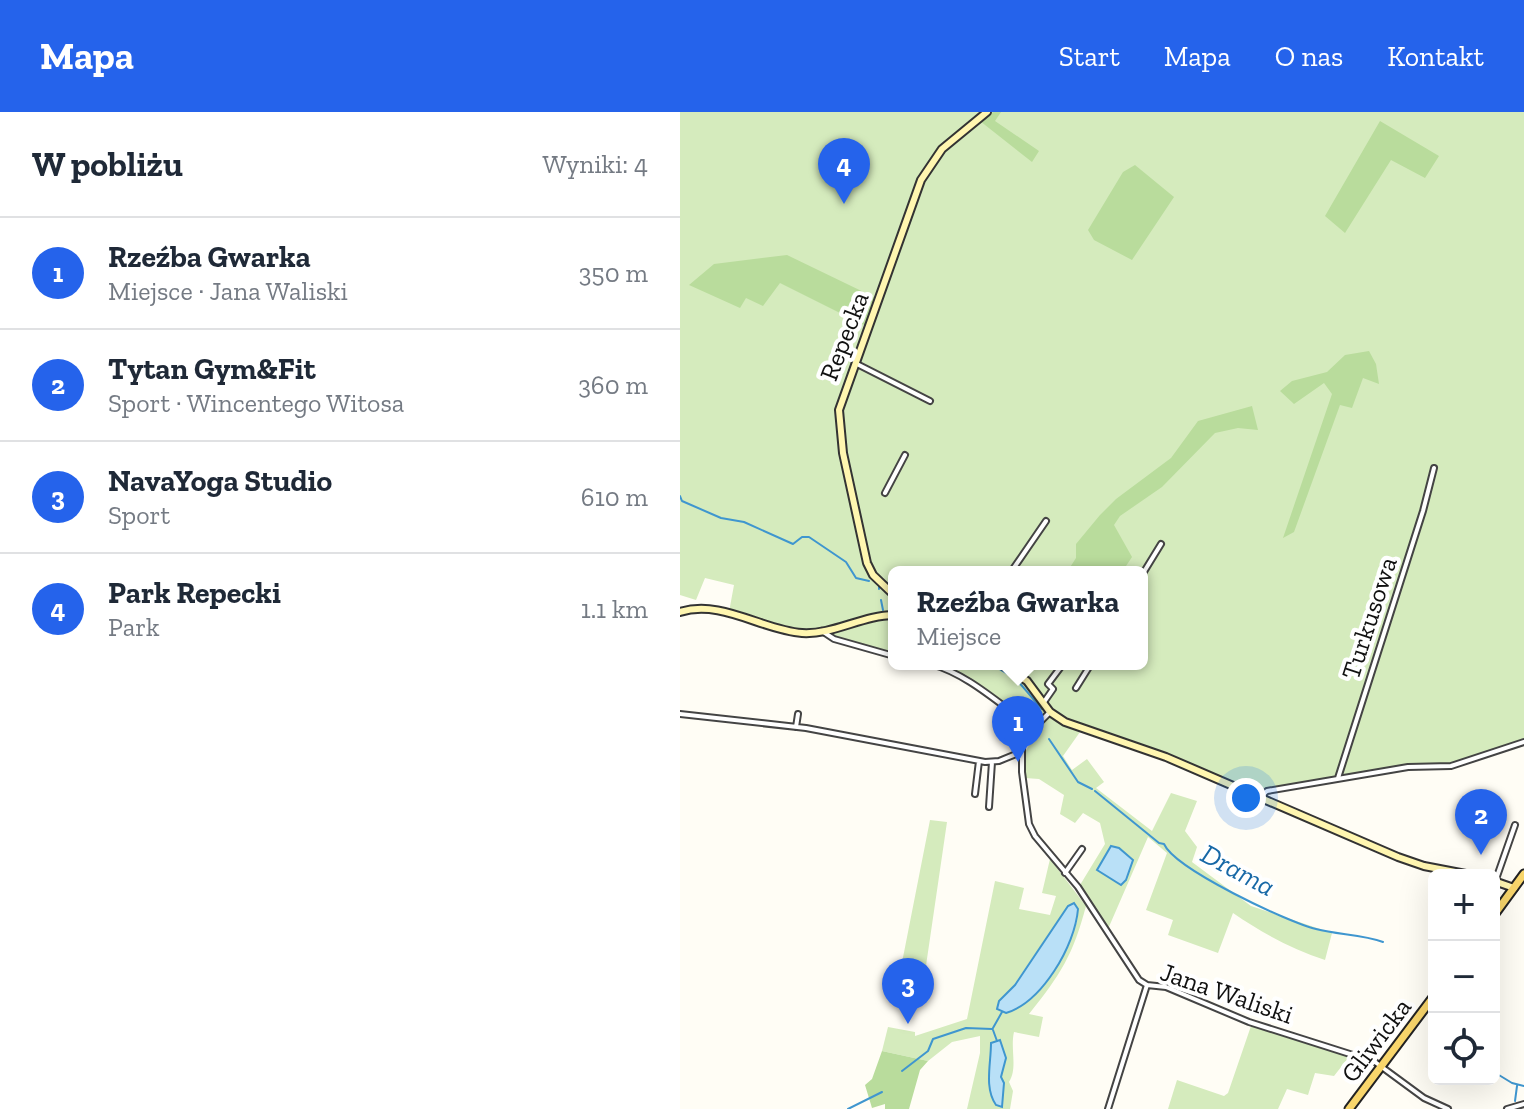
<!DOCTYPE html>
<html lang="pl">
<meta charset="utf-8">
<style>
:root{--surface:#fff;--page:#f6f6f7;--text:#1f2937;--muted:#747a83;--line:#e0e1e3;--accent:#2563eb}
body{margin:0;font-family:"Zilla Slab",serif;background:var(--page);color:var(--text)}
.controls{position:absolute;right:24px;bottom:24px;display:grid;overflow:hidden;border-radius:12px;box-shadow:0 8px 32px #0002}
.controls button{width:72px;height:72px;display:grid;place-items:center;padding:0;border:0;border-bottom:2px solid var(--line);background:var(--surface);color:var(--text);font:40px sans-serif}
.you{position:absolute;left:566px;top:686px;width:28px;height:28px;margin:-20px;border:6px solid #fff;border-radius:50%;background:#1a73e8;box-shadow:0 0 0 12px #1a73e833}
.badge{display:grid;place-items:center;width:52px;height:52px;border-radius:50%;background:var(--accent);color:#fff;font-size:26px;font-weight:700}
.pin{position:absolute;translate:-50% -66px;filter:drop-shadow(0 2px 4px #0008)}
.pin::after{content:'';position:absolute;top:42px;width:28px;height:24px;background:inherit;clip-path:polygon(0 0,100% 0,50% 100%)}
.popup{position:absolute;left:208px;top:454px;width:260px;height:104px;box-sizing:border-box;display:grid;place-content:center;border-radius:12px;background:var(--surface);filter:drop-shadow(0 2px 6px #0005);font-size:26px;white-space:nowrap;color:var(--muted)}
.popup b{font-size:30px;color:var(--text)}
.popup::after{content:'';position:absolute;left:50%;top:100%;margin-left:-16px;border:16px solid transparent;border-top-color:var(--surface)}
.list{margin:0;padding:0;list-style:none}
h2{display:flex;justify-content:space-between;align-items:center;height:104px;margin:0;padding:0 32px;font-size:34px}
h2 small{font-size:26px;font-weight:400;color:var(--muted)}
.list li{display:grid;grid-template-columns:52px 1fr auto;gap:24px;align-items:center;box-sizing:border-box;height:112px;padding:0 32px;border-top:2px solid var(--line)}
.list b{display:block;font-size:30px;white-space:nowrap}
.list p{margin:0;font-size:26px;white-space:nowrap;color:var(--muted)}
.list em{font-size:26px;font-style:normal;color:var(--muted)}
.icon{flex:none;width:44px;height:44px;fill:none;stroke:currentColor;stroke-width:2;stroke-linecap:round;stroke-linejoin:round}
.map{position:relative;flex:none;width:844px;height:997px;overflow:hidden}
header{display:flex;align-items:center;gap:48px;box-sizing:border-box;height:112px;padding:0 40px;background:var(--accent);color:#fff}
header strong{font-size:38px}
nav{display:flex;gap:44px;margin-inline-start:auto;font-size:28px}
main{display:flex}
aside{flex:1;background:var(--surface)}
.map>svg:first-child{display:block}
</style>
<header>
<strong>Mapa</strong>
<nav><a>Start</a><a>Mapa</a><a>O nas</a><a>Kontakt</a></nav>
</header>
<main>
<aside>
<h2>W pobliżu<small>Wyniki: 4</small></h2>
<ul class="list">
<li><span class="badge">1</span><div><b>Rzeźba Gwarka</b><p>Miejsce · Jana Waliski</p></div><em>350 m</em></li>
<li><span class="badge">2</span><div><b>Tytan Gym&amp;Fit</b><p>Sport · Wincentego Witosa</p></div><em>360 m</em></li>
<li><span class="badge">3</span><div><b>NavaYoga Studio</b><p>Sport</p></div><em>610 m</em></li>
<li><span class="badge">4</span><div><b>Park Repecki</b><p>Park</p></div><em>1.1 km</em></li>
</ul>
</aside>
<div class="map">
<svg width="844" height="997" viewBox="0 0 844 997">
<rect width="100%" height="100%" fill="#fffdf5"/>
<path fill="#d5ebbd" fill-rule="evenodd" d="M0,0H844V631L776,654L725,656L576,682L395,613L385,614L400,620L383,644L392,658L407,647L424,670L416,676L472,719L491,681L517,689L505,719L517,735L512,750L571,794L652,821L645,848C612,837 582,821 553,801L538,841L488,823L493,808L466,798L487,741L468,725L428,817L400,773L425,732L420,711L403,701L395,711L380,702L384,683L359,667L345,666L344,642L358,618L309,583L272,561L250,552H462V460H214V541L49,500L54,473L25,466L16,488L0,483Z
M250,708L267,710L242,881L217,876Z
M370,747L406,794C393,843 381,862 349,902L363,905L359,925L334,920C330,937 338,956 329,970L333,979L330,997H287L300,941V924L272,930L248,949L202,939L208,915L235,920V924L287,907L315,769L344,776L339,797L370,803L376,784L362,781ZM388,794L398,797L397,810L387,838L319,889L327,883Z
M571,914L669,945L654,964L635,961L628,983L607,977L598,997H488L497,968L544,984L548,981Z"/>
<path fill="#b9dc9c" d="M313,0H321L315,9L359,39L352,50L300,9Z
M700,9L759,44L745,66L711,48L665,121L645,104Z
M455,53L494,85L452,148L414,128L408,118L443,60Z
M107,143L196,186L186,214L100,171L83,194L66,186L60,196L9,173L34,152Z
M689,239L696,252L699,272L683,266L672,296L660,293L614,420L603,426L652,282L644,271L614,292L600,279L612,269L647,260L665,243Z
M572,294L578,318L558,316L535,321L482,375L440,404L434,413L452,445L442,460H387L396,446V432L420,403L436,387L491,346L518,309Z
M202,939L248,949L240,958L229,997H205V992L192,996L185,973L192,967Z"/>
<path fill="#b9e0f7" stroke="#3f96cf" stroke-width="2" d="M431,734L439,736L453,748L446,768L441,773L417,758Z
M394,791L398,797C395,834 362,890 326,901L317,897L319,889L335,873L388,794Z
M320,928L326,946L321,965L324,971L322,995L316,993C304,976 311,952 311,931Z"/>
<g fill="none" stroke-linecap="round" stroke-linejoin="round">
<path stroke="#3f96cf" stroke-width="2" d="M0,384L2,389L41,406L64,410L113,432L122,425H129L166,450L176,466L189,469
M199,475V477
M201,488L203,498
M204,507H214
M311,552L336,567L362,597
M369,627L398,670L412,677
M415,679L479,731L484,732C495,757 607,810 636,817C658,823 682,822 703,830
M313,916L322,900
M313,918L317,929
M222,959L248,939L253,927L286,916L312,917
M814,960L832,971L844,974
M835,989L837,974
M168,997L202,980"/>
<g stroke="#444" stroke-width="8">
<path id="street" d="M175,251L250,289
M205,381L225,343
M331,460L366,409
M462,463L481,432
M142,519L154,527L214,544
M251,552C290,563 321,594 354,616
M396,576L411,552
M364,590L373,577L368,572L383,552
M370,600L354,616L342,634V660L349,712L355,724L398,775L459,868L467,873L486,875L569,910L695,950L744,986L768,997
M0,602L126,616L305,650L319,649L341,640
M116,615L118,602
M658,666L743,399L754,356
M295,682L299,649
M579,686L587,679L728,655L771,654L844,630
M309,695L312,650
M385,761L402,737
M815,770L835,713
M428,997L467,873
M827,997L844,992"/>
</g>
<g stroke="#333" stroke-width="10">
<path id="secondary" d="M214,483L193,463L187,451L163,341L159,298L241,68L262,37L307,0
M0,500C41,487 82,518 122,521C153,523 183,503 214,503
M321,552L347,569L370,600L385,610L486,645L718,745L744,754L791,763
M814,769L834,776"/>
</g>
<g stroke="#222" stroke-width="11">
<path id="primary" d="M814,803L844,762
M669,997L754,884"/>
</g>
<use href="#street" stroke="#fff" stroke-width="4"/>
<use href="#secondary" stroke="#fff6b0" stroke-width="6"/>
<use href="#primary" stroke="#f9d66b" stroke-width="7"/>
</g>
<g text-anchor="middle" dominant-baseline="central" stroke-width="8" stroke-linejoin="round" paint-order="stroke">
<g font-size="26" fill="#111" stroke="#fff">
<text transform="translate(164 224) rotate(-69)">Repecka</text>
<text transform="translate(689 506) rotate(-72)">Turkusowa</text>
<text transform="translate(547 881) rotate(19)">Jana Waliski</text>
<text transform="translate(696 928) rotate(-53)">Gliwicka</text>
</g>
<g font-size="28" font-style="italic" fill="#1768a6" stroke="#fff">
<text transform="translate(558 758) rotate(28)">Drama</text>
</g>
</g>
</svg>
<div class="controls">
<button>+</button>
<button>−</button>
<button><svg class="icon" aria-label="locate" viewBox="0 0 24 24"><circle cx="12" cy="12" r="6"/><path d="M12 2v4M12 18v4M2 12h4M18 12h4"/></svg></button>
</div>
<div class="you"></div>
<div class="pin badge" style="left:338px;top:650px">1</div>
<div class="popup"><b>Rzeźba Gwarka</b>Miejsce</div>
<div class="pin badge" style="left:801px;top:743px">2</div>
<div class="pin badge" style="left:228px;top:912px">3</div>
<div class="pin badge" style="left:164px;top:92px">4</div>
</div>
</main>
